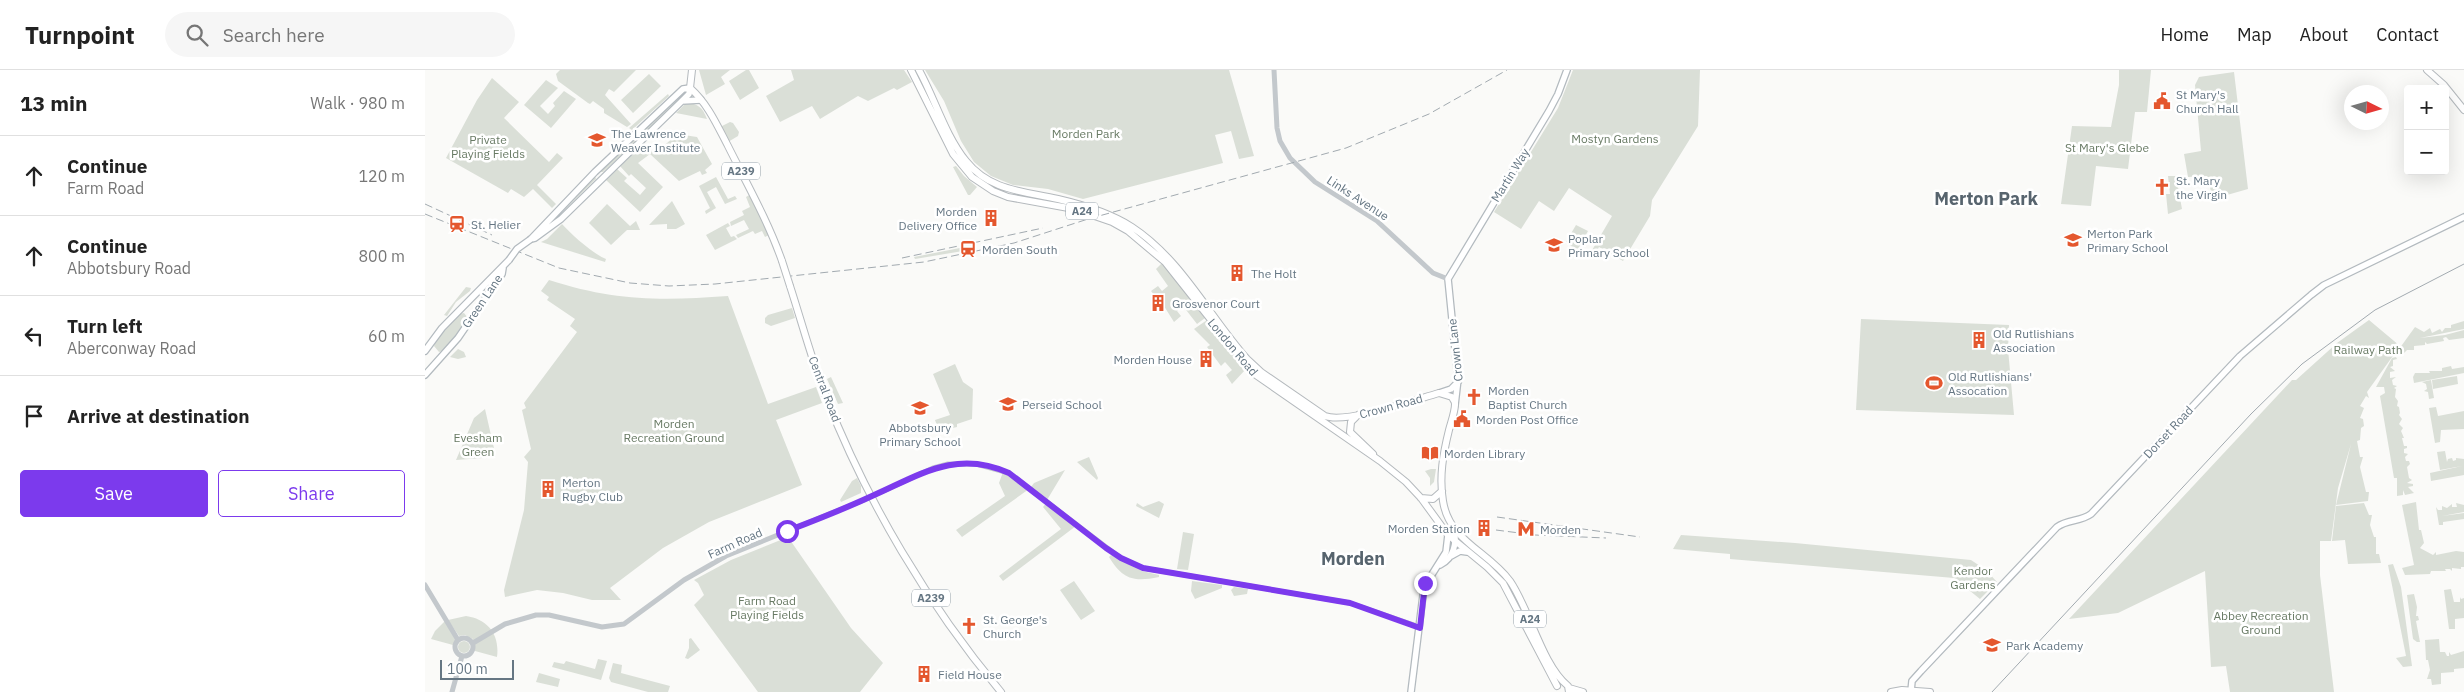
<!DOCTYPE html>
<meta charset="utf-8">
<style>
:root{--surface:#fff;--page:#f6f6f6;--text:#222;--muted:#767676;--line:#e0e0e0;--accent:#7c3aed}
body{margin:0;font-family:"IBM Plex Sans",sans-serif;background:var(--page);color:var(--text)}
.controls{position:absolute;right:15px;top:15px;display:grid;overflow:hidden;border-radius:5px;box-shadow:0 5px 20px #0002}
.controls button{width:45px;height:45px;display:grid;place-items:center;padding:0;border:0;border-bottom:1px solid var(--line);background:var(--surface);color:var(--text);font:25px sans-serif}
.compass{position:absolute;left:1919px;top:15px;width:45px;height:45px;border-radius:50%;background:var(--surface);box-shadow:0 5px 20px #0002;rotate:95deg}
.scale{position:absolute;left:15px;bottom:12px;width:74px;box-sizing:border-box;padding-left:5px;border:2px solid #657683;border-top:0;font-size:14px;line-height:18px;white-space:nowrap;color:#657683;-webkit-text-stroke:4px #fff;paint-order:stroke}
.stop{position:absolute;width:15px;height:15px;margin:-11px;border:4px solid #7c3aed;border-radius:50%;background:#fff}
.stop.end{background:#7c3aed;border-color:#fff;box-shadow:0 1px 5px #0008}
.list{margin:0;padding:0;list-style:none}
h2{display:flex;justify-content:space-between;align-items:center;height:65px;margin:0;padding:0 20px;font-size:21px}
h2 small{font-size:16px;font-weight:400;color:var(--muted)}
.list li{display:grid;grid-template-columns:32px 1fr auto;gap:15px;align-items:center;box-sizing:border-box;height:80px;padding:0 20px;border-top:1px solid var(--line)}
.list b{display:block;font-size:19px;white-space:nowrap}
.list p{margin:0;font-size:16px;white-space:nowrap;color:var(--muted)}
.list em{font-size:16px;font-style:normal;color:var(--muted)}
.actions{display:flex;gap:10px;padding:15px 20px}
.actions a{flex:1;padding:11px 0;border:1px solid var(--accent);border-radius:5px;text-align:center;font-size:18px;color:var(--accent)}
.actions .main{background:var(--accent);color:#fff}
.icon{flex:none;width:28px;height:28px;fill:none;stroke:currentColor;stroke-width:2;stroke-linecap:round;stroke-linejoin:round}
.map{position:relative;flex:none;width:2039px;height:622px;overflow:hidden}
header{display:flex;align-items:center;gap:30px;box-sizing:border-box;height:70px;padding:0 25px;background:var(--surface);border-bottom:1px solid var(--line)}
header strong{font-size:24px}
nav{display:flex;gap:28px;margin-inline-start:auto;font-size:18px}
.search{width:350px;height:45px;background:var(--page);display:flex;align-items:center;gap:12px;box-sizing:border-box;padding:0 18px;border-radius:28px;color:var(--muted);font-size:19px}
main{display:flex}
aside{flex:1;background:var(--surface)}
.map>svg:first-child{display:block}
</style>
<header>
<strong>Turnpoint</strong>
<div class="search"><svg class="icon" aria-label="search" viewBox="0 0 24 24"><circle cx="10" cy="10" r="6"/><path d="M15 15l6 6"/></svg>Search here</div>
<nav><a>Home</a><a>Map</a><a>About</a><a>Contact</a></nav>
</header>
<main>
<aside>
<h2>13 min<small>Walk · 980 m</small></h2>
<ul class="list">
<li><svg class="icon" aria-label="ahead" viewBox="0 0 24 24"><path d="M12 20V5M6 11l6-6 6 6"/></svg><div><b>Continue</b><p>Farm Road</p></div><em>120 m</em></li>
<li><svg class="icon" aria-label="ahead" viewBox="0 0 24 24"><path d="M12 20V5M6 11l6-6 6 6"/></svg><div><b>Continue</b><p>Abbotsbury Road</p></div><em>800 m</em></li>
<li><svg class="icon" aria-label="left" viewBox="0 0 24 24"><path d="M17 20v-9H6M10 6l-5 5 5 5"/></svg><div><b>Turn left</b><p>Aberconway Road</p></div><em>60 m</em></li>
<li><svg class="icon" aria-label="arrive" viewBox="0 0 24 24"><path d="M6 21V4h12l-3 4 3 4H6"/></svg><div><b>Arrive at destination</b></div></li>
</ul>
<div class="actions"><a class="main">Save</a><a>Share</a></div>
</aside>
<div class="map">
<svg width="2039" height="622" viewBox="0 0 2039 622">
<rect width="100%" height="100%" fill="#fafaf8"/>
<path fill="#dadfd7" d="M135,0H211L189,22L184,19L180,25L206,54L202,57L179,43V39L168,31L165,34L163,33L133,11L131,4Z
M274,0H305L296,7L300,14L281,25Z
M321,0H324L334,18L315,30L304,11Z
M366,0H479L487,12L472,20L469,18L443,31L433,26L395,49L387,36L355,52L341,26L369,10Z
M500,0H804L829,86L814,89L806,61L790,65L798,93L658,129L623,119L588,115L566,106L549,92L536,71L519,31Z
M1148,0H1275L1273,56L1227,130L1225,146L1198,191L1174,177L1170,184L1166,182L1187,146L1144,118L1129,141L1114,131L1096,159L1069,142L1133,38Z
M1694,0H1726L1722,42H1710L1703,99L1671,96L1666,136L1636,134L1647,56L1686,57L1694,15Z
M1809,2L1823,119L1788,129L1782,106L1763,107L1759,84L1776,81L1770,15L1774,7Z
M224,4L236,16L208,43L196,30Z
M67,8L94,32L79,48L124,92L132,83L138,88L112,115L131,134L127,138L108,119L99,127L86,119L83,123L21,88L52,30Z
M121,10L133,18L115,36L123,44L130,36L128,33L139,21L151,29L126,58L99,35Z
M262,21L257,29L213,68L211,66Z
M243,24L244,26L207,60L204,58Z
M261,33C273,33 278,38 282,49L251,43Z
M305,52L308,53L314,62L313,66L303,72L295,57Z
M252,64L272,67L287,94L280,100L282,103L277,105L275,101L254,111L225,84L213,93L238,117L215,142L181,110L192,99L202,108L199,111L215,125L221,118L206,104L204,106L195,96L217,75L230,84Z
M208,69L211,72L178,102H175Z
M531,96L539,106L552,117L545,125H543L528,97Z
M170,106L171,109L122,157L110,166Z
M1743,106H1751L1757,139L1743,144L1741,124H1745Z
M291,107L303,129L310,126L312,129L300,134L291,117L282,122L291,138L281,144L280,141L285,138L274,116Z
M326,124L346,164L340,167L337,161L330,164L328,161L313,168L311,165L324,159L319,150L306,156L305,152L319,145L317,141L325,137L321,127Z
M247,131L260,154L251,159H242V154L224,155Z
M182,134L205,156L211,151L215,160H202L186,175L164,153Z
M303,153L305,156L301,158L306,167L309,166L312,169L290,180L281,165Z
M137,154C146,164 168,184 181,189L180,192L116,172L122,169Z
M1151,155L1163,161L1152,181L1141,172Z
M550,175V179L490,189L489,187Z
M737,193L780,248L772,254L758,236L752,241L756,246L749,252L732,225L730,226L726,221L733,216L737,221L743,216L731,199Z
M124,210C189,231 236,231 303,226L343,334L391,317L397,333L351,350L377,415L284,452L238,478L185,518L196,530H167L138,523L112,520L80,527L79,520L99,440L103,392L99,387L106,379L97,340L101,338L99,333L152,262L145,256L150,249L122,230L124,227L116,221Z
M41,217L46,218L45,221L31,232L22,246L19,245Z
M367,238L370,248L346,256L340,253V248L343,245Z
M39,243L43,248L21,280L14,282L9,276L11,270L34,244Z
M1436,249L1584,255L1583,279L1589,345L1431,340Z
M782,250L821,299L807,314L801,305L807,300L800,292L796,296L782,277L785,275L769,259Z
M1944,250L1975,276L1942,322L1944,328L1941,326L1935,336L1939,338L1935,348L1938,349L1939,356L1936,358L1935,370L1932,371L1935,387H1938L1935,397L1941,422H1944L1943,431L1911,435L1926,374L1913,418L1906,471H1895V505L1909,622H1805L1801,596L1786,597L1780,501L1693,543L1644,549L1867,310H1871L1912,273Z
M2039,251V259L1995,268L2020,265L2039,260V268L2024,270L2021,267L2018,268L2019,271L2002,274L2000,272V275L1989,276V280H1982L1977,285L1969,286L1990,257L1999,262L2005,258L2007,263L2015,259L2017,262L2020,258H2026V255Z
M33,279L39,282L41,287L33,289L25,287Z
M1971,287L1972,289L1968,290V296L1965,297L1970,301L1965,302V308L1971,307L1967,310L1968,315L1972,316L1969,318L1971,319L1970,327L1973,331L1972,336L1974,337L1975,343L1974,345L1977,349L1974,354L1978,358L1976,361L1979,368H1977L1979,376H1982V378L1979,379V383L1983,384L1980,387L1981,391H1984L1985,394L1982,397L1984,408L1987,410L1982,413L1988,414V416L1983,417L1989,423L1980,425L1978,420V425L1972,426V408H1969L1955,326L1960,323L1959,317H1951L1967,288Z
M530,294L538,312L548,319L547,349L532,354V357L514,361L510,350L525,345L508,304Z
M2026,296L2027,299L2039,297V303L1989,313L1988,307L1990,303H2005L2004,301H2017V298Z
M2032,306L2033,314L2008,319L2007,310Z
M406,307L418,333L413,334L402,309Z
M2006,310L2009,328L2004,329L2003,322L1999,321L2002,319L2001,314L1997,312Z
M2011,337L2013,346L2039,341V359L2016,360L2015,372L2010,373L2004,338Z
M60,339L71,387L31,390L49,348Z
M2020,381L2022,392L2023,389L2027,388L2028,391L2031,390V388L2039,389V405L2006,411L2005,403L2037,396L2015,400L2012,382Z
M664,387L673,408L672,410L652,392Z
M1006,399H1011L1009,412L1005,416V408L1000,401Z
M640,400L622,430L606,417L609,413Z
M578,402L604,419L537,467L531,460L580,426L574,413Z
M432,408L436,416V423L416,432L415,430L427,411Z
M734,431L739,434L734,448L711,436L712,433L718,437Z
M622,432L651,456L578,511L574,506L636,459L618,437Z
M1991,432L1994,460H1996L1999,473L1995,478L2008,485L2011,482V485L2031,481L2039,482V497H2036V499L2027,498V501L2025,499H2020L2021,501H2006L2005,504L1980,505L1977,498L1989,495L1977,435Z
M1939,433L1944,445H1947L1945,455L1949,467H1951V484H1954L1956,493L1923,494L1920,470L1907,471L1911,436Z
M2031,433L2039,435V442L2017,446L2039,443V449L2018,452V455H2014L2011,437L2013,440H2017V436L2022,438L2027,434V437H2032Z
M758,462L769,464L763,500L752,499Z
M1256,465L1370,473L1546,490L1561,500L1572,512L1555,529L1529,508L1305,489V484L1248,479Z
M363,467L426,558L458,593L435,622H333L269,535L279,525L273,513L269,510L306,490Z
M686,485L717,501L734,505V507C709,512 698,510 684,487Z
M1968,494L1976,517L1987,596L1978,597L1971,588L1981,586L1963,495Z
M649,511L670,541L656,550L635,520Z
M767,511L797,515V518L770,529L766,521Z
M809,517L823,519L822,524L809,526L806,520Z
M2026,519L2029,532H2035V527L2036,529L2039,528V548L2030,549V559H2024L2019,520Z
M1989,524L1992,537L1991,546H1993L1994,550L1991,551L1995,572H1992L1988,569L1982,525Z
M41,546C63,549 75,565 72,587L50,581L48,569L40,565L34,566L23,550Z
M20,551L31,569L28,575L6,569L10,561Z
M266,568L275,580L263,589L260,588L264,578V569Z
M2014,569L2015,582H2020L2022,586H2024V582L2026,585L2039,581V598L2029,599V602L2016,603V614L2007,615L2006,609H2002L2005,600L2003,590H2001L2000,570Z
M33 577a6 6 0 1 1 12 0a6 6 0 1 1-12 0Z
M173,589L182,591L176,610L127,597L129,592L139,594L141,591L170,599Z
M188,593L197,595L196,603L245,616L243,622H223L186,612L184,608Z
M114,603L135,609L133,617L111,612Z"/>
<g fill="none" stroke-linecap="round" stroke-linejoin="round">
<g stroke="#b3babf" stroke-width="8">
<path id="secondary" d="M257,31L276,30
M106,169L110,168L136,149L257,31L264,24L265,18
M106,169L170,102L258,19L265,18
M0,281L17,258L84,190
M0,305L33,268L77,204L78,198
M1014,323L1026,319L1033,312
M1030,335L1033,309L1023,209L1124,41L1133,24L1142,0
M1026,486L1035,481L1042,482
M1015,495C1029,488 1032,473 1029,459
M1486,621L1487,611L1496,601L1632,457C1643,449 1655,452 1666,444L1815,286L1886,225L1899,215L2039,147
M986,622L999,517L1021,482L1023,465"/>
</g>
<g stroke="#b5babe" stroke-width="8">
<path id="primary" d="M267,0L265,18C283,34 292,55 303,76C322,114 343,151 357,191
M2002,0L2019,15L2039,40
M365,216C377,253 387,291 401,327C442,432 504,536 576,622"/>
</g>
<g stroke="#b4b9bd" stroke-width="8">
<path id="trunk" d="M486,0L528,84L547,107L568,121L583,127L649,139L687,152L703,161L740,192L828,303L955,391L981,412L996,428L1023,465L1062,497L1078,513L1132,616
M494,0C510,29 520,65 541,91C565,121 598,121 633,129C659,135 685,143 707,157C756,189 784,246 822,289L836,302L900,346C921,354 989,330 1014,323L1027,327C1028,330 1030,331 1030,334C1030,342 1026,352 1024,360C1018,384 1014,407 1018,431C1024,471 1063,481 1085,511C1105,540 1117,595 1143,616L1144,622
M933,345L926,352L925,362L948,384
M996,428L1008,429L1017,421
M1144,618L1158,622
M1466,622L1477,620L1505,622"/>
</g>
<path stroke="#c3c8cc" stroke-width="5" d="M849,0L852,58L855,71L865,88L890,112L952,151L1008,203L1023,209
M0,515L33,570
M30 577a9 9 0 1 1 18 0a9 9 0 1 1-18 0Z
M48,573L80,554L111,545H124L177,557L199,554L259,510L301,486L439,430L508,398L523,394H551L584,403L681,477L696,488L718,498L925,533L995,557
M27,622L37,586"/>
<use href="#secondary" stroke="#fff" stroke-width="5.5"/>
<use href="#primary" stroke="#fff" stroke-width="6"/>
<use href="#trunk" stroke="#fff" stroke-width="6"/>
<path stroke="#a2aab0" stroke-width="1" d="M1567,622L1826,344L1877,294L1950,240L2039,194"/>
<path stroke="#a2aab0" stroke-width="1" stroke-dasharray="8 4" stroke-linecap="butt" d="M0,134L67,165
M0,144L134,198L205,213L244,216L290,214L499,192L589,173L663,149L921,78L1004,44L1082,0
M477,188L618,158
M1072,447L1215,467
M1071,460L1110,465L1181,468"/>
<g stroke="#b3babf" stroke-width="8" stroke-linecap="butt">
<path id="secondary-bridge" d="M84,190L92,179L106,169"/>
</g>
<g stroke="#b5babe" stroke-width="8" stroke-linecap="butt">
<path id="primary-bridge" d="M357,191L365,216"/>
</g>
<use href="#secondary-bridge" stroke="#fff" stroke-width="5.5"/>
<use href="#primary-bridge" stroke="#fff" stroke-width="6"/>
</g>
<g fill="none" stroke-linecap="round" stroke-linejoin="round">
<path stroke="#7c3aed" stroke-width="6" d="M362,461C391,450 419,439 447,426C495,405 531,379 584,403L681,478L696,488L718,498L925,533L995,558L1000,513"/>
</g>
<defs>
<g id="civic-bare" transform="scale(1.35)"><path d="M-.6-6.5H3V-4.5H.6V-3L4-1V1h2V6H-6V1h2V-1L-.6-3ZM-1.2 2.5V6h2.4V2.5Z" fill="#e4572e" stroke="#fff" stroke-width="2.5" paint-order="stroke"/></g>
<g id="school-bare" transform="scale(1.35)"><path d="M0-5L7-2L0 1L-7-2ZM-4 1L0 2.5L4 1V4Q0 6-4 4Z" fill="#e4572e" stroke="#fff" stroke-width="2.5" paint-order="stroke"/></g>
<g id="church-bare" transform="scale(1.35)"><path d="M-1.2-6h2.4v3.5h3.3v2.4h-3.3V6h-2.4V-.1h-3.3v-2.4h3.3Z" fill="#e4572e" stroke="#fff" stroke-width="2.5" paint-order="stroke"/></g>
<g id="building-bare" transform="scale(1.35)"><path d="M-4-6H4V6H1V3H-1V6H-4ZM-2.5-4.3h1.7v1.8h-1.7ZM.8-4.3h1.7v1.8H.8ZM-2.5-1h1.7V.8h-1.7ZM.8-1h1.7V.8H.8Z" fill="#e4572e" stroke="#fff" stroke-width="2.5" paint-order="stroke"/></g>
<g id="station-bare" transform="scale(1.35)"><path d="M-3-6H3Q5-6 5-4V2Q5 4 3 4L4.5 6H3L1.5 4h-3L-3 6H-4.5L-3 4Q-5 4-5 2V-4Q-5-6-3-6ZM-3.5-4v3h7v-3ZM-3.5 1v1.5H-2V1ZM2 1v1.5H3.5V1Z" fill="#e4572e" stroke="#fff" stroke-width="2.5" paint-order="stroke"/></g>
<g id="stadium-bare" transform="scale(1.35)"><path d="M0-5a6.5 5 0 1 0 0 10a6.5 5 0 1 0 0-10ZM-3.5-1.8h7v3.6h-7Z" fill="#e4572e" stroke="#fff" stroke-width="2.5" paint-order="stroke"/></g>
<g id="library-bare" transform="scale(1.35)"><path d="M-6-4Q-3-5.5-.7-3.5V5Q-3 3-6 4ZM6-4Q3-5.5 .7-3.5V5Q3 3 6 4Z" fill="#e4572e" stroke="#fff" stroke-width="2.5" paint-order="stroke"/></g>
<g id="metro-bare" transform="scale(1.35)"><path d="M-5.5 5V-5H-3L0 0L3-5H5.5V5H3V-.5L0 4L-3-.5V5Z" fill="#e4572e" stroke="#fff" stroke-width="2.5" paint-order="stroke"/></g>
</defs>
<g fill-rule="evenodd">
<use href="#civic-bare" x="1737" y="31"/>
<use href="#school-bare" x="172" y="70"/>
<use href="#church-bare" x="1737" y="117"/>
<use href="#building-bare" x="566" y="148"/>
<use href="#station-bare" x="32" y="154"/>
<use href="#school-bare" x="1648" y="170"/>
<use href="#school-bare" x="1129" y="175"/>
<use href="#station-bare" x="543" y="179"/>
<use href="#building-bare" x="812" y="203"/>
<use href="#building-bare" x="733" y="233"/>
<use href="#building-bare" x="1554" y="270"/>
<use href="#building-bare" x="781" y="289"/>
<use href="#stadium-bare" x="1509" y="313"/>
<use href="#church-bare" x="1049" y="327"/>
<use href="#school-bare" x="583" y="334"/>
<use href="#school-bare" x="495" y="338"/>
<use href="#civic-bare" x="1037" y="349"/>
<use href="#library-bare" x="1005" y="383"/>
<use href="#building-bare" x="123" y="419"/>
<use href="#building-bare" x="1059" y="458"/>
<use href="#metro-bare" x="1101" y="459"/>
<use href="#church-bare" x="544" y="556"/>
<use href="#school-bare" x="1567" y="575"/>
<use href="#building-bare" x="499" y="604"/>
</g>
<g text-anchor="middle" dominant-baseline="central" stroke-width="5" stroke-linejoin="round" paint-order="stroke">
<g fill="#fff" stroke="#939fa8" stroke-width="1">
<rect x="297" y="92.5" width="38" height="17" rx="4"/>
<rect x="641" y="132.5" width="32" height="17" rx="4"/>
<rect x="487" y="519.5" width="38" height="17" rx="4"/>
<rect x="1089" y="540.5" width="32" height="17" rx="4"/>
</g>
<g font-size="11" font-weight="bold" fill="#657683">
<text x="316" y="101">A239</text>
<text x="657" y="141">A24</text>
<text x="506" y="528">A239</text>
<text x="1105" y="549">A24</text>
</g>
<g font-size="12" fill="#657683" stroke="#fff" text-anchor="start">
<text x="1751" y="24">St Mary's<tspan x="1751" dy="14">Church Hall</tspan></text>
<text x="186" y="63">The Lawrence<tspan x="186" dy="14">Weaver Institute</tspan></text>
<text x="1751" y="110">St. Mary<tspan x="1751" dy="14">the Virgin</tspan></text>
<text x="552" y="141" text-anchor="end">Morden<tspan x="552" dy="14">Delivery Office</tspan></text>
<text x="46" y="154">St. Helier</text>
<text x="1662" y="163">Merton Park<tspan x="1662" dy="14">Primary School</tspan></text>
<text x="1143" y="168">Poplar<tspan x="1143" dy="14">Primary School</tspan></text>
<text x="557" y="179">Morden South</text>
<text x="826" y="203">The Holt</text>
<text x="747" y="233">Grosvenor Court</text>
<text x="1568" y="263">Old Rutlishians<tspan x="1568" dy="14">Association</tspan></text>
<text x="767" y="289" text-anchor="end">Morden House</text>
<text x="1523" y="306">Old Rutlishians'<tspan x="1523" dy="14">Assocation</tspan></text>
<text x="1063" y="320">Morden<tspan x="1063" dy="14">Baptist Church</tspan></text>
<text x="597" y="334">Perseid School</text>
<text x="1051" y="349">Morden Post Office</text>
<text x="495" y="357" text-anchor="middle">Abbotsbury<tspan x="495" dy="14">Primary School</tspan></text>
<text x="1019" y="383">Morden Library</text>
<text x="137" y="412">Merton<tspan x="137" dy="14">Rugby Club</tspan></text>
<text x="1045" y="458" text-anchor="end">Morden Station</text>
<text x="1115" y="459">Morden</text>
<text x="558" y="549">St. George's<tspan x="558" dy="14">Church</tspan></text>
<text x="1581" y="575">Park Academy</text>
<text x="513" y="604">Field House</text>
</g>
<g font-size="12" fill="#687a64" stroke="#fff">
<text x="661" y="63">Morden Park</text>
<text x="1190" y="68">Mostyn Gardens</text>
<text x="63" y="69">Private<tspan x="63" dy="14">Playing Fields</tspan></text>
<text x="1682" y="77">St Mary's Glebe</text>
<text x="1943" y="279">Railway Path</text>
<text x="249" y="353">Morden<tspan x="249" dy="14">Recreation Ground</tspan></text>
<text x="53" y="367">Evesham<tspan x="53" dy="14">Green</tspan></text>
<text x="1548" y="500">Kendor<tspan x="1548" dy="14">Gardens</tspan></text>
<text x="342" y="530">Farm Road<tspan x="342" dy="14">Playing Fields</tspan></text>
<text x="1836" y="545">Abbey Recreation<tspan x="1836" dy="14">Ground</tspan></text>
</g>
<g font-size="12" fill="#657683" stroke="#fff">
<text transform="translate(1085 105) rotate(-58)">Martin Way</text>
<text transform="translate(933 128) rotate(33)">Links Avenue</text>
<text transform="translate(57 231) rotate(-56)">Green Lane</text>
<text transform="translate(808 277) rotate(50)">London Road</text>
<text transform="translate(1030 280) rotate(-96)">Crown Lane</text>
<text transform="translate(400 319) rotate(69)">Central Road</text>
<text transform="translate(966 336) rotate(-15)">Crown Road</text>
<text transform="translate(1743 362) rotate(-47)">Dorset Road</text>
<text transform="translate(310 473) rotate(-24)">Farm Road</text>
</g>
<g font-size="18" font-weight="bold" fill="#57646e" stroke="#fff">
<text x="1561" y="128">Merton Park</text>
<text x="928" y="488">Morden</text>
</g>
</g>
</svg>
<div class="controls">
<button>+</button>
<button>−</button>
</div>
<svg class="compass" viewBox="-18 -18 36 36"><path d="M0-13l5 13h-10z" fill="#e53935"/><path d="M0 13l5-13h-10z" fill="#767676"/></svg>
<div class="scale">100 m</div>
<div class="stop" style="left:362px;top:461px"></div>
<div class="stop end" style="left:1000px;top:513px"></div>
</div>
</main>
